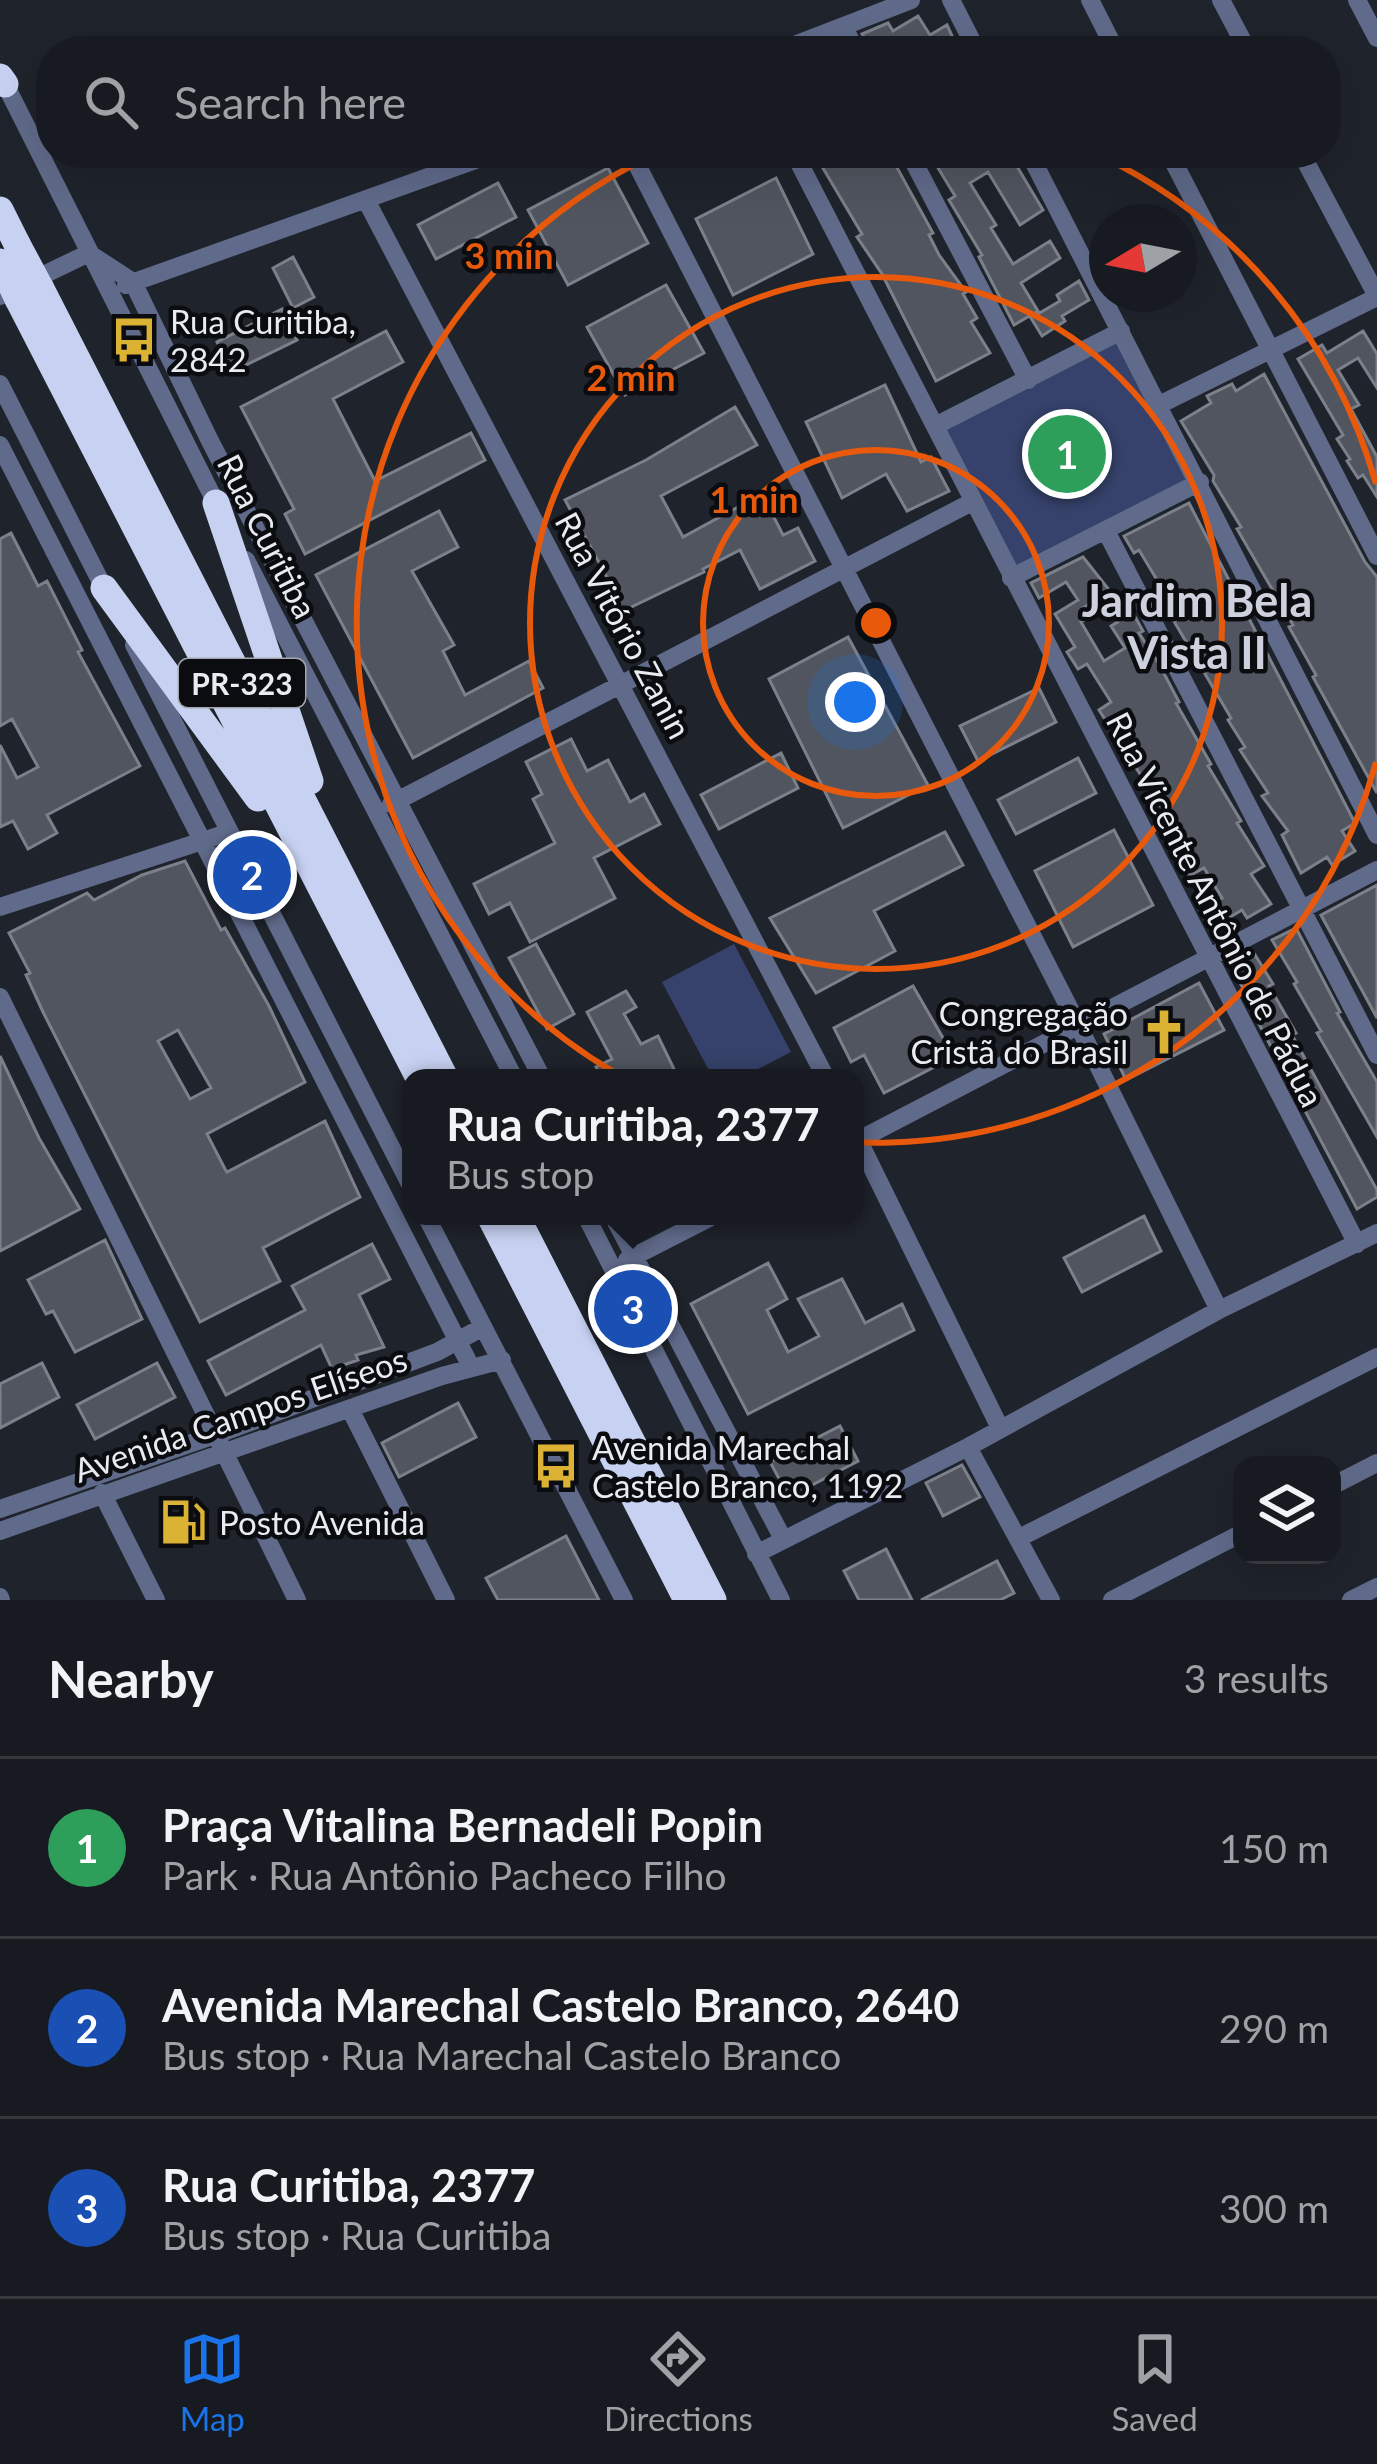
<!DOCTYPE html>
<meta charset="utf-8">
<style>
:root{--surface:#171a20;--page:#24272d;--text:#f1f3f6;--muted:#9ea1a5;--line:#36383e;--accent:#1a73e8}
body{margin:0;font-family:Lato,sans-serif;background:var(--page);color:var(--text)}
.controls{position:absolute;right:36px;bottom:36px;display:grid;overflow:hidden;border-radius:24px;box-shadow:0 12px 48px #0002}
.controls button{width:108px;height:108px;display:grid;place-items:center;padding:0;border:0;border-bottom:3px solid var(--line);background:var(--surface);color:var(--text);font:60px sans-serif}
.compass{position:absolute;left:1089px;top:204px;width:108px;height:108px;border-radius:50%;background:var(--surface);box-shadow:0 12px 48px #0002;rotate:260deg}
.you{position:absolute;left:855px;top:702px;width:42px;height:42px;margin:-30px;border:9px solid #fff;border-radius:50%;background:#1a73e8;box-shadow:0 0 0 18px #1a73e833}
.badge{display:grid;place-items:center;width:78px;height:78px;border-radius:50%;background:var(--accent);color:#fff;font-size:39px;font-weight:700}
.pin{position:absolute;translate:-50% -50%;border:6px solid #fff;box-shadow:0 3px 12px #0006}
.popup{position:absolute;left:402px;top:1069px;width:462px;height:156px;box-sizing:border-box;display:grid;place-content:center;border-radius:24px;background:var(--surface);filter:drop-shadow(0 3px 9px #0005);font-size:39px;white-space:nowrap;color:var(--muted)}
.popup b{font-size:45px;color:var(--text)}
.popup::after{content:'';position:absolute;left:50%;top:100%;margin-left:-24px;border:24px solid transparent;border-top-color:var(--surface)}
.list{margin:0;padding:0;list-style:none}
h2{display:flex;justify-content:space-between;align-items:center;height:156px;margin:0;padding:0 48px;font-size:51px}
h2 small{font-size:39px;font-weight:400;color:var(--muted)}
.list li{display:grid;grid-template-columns:78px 1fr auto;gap:36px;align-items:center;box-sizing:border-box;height:180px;padding:0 48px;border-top:3px solid var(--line)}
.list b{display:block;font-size:45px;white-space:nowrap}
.list p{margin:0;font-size:39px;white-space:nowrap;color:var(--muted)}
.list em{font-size:39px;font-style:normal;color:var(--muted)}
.icon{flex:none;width:66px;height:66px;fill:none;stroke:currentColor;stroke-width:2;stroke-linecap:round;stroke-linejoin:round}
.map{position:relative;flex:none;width:1377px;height:1600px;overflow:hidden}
.search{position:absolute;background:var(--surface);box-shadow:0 12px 48px #0002;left:36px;right:36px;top:36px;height:132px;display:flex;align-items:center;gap:30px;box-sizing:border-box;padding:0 42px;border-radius:48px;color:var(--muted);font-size:45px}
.sheet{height:696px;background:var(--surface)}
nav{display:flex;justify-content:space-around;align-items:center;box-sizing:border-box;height:168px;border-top:3px solid var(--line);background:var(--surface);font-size:33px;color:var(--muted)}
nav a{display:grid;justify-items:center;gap:6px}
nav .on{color:var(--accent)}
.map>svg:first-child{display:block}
</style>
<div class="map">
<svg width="1377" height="1600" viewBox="0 0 1377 1600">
<rect width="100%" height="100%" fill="#1f232b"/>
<path fill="#36426b" d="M1121,331L1200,482L1011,578L935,426Z
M734,944L791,1052L741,1078H713L662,982Z"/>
<path fill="#51555f" stroke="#7c808a" stroke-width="3" fill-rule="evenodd" d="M918,16L930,35L947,25L959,51H873L862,34L888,23L893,31Z
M814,153H889L933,233L929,235L939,255L966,292L963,294L977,318L971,322L990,353L936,381L882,274L857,237L862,234Z
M929,153H1009L1043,210L1020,225L988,172L970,183L996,225L991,228L1013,264L1050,241L1060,258L1021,283L1038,311L1014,325L979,257L982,255L949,200L955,196Z
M608,168L648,243L568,285L528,210Z
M776,178L813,254L733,295L696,219Z
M498,183L516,217L436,259L418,225Z
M293,257L314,297L293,308L273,268Z
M1079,281L1089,300L1062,316L1065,321L1042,336L1031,318L1060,301L1057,295Z
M666,285L704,353L625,395L587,327Z
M282,309L297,340L232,372L217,342Z
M386,331L403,362L333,399L375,481L471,433L485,460L305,554L285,514L294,509L241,407Z
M1363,331L1377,354V388L1358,358L1338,370L1359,405L1351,409L1377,457V497L1363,475L1358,478L1347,461L1350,459L1337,439L1343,435L1298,359L1322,345L1327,353Z
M1264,374L1365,562L1377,577V793L1313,677L1316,675L1289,627L1293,625L1237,529L1241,527L1213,481L1214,475L1181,421L1211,403L1207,396L1232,384L1236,391Z
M885,385L921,462L931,457L949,491L907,511L886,474L842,498L806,422Z
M735,407L757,445L661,496L683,537L762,494L783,535L798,528L815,561L760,589L740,550L703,569L704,572L621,612L606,581L608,579L565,500L646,460Z
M1189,503L1355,823L1342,831L1355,851L1332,865L1327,857L1301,873L1282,835L1288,831L1262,796L1268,793L1240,750L1245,747L1228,720L1231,718L1155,589L1160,585L1139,550L1134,553L1124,536Z
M439,511L458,547L412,571L454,645L443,651L465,695L529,661L543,688L413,758L316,575Z
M11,533L38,586L47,581L82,650L78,652L140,766L47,815L57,833L28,849L13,821L0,827V745L17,778L38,767L12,719L0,726V539Z
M1083,557L1110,591L1083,608L1089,618L1081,622L1104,661L1125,648L1111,626L1133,613L1143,631L1139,633L1159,664L1179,702L1176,703L1211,764L1208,766L1241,821L1237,823L1264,866L1251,874L1271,904L1247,918L1242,910L1210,929L1200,911L1222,898L1204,868L1189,876L1167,837L1171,835L1157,814L1163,810L1099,710L1111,702L1087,664L1078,669L1067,652L1075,647L1055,614L1078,600L1066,582L1039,598L1031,583Z
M848,637L928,785L843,828L769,679Z
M1039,688L1056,722L978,761L960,726Z
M571,739L587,771L608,760L630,802L644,794L660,824L594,858L615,898L530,942L510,903L489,914L474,884L555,843L533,799L542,794L526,762Z
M781,753L798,788L719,829L701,795Z
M1078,758L1096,793L1016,834L998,800Z
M1114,830L1153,905L1073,947L1035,871Z
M945,832L963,865L874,911L895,951L816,993L770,918Z
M185,861L221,930L225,928L269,1006L305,1082L207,1134L225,1169L227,1172L325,1121L360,1197L263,1248L280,1281L200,1322L43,1012L26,975L30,973L9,933L87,893L94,900L142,875ZM178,1030L211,1088L190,1099L158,1041Z
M1377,885V1018L1321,915Z
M1296,928L1340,1012L1337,1013L1377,1082V1137L1317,1033L1321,1031L1294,984L1297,982L1272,940Z
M536,944L574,1014L547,1029L509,958Z
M1252,950L1273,984L1269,986L1296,1033L1292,1035L1377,1190V1197L1357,1209L1249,1005L1252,1003L1228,963Z
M1199,983L1224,1030L1126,1080L1104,1034Z
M913,986L954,1057L884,1093L864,1055L851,1062L834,1028Z
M626,991L636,1007L624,1014L641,1044L658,1036L674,1069L656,1078H601L596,1067L612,1059L587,1012Z
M0,1056L39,1138L80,1209L0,1251Z
M1144,1216L1161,1251L1082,1292L1064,1258Z
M105,1240L142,1319L75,1352L53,1311L46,1314L28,1280Z
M372,1244L390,1279L359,1295L384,1347L356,1355L358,1360L332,1369L321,1345L226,1395L208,1361L305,1310L292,1286Z
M768,1263L787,1299L767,1310L788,1352L819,1336L798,1299L842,1279L865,1323L902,1304L914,1330L748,1414L691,1304Z
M42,1363L59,1397L0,1428V1384Z
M157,1363L175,1397L95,1439L77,1405Z
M458,1403L476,1437L399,1477L382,1443Z
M840,1426L858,1461L789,1497L770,1462Z
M962,1465L980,1497L943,1516L926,1483Z
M566,1536L599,1600H498L486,1578Z
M886,1549L912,1600H859L844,1571Z
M997,1561L1014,1593L1000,1600H921Z"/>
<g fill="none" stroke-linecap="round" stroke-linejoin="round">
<path stroke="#606b8b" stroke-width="18" d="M951,0L977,51
M1090,0L1116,51
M1221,0L1248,51
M1357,0L1377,38
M844,27L856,51
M779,51L911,0
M2,78L219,509
M631,153L1079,1027L1219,1310
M794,153L1357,1244
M909,153L1028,380
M1029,153L1377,835
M1169,153L1377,556
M1301,153L1377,296
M366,200L826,1078
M93,256L133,282L210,441L542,1078
M126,285L495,153
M0,296L89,253
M0,384L107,594
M1159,405L1377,297
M935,426L1121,331
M0,445L471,1367
M1106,531L1377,1055
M246,560L514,1078
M1011,578L1200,482
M134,645L411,1186
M391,804L972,502
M0,907L230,832
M0,997L297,1600
M855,1133L1000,1428
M855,1142L1377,870
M426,1216L624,1600
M586,1216L781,1600
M613,1216L782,1537
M627,1260L713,1216
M350,1409L446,1600
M968,1447L1051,1600
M1332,1486L1377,1463
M102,1493L156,1600
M0,1509L218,1434L437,1352L483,1327
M0,1531L442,1376L502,1360
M1019,1538L1377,1357
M756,1554L968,1447L1219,1310L1377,1233
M0,1597L1,1600
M1112,1600L1242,1533
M1351,1600L1377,1587"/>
<path stroke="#c7d2f2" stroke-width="27" d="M0,77L5,84
M0,210L17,244
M40,287L445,1078
M18,299L419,1078
M216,503L310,781
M104,588L258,798
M490,1216L687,1600
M516,1216L713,1600"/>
<path stroke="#c7d2f2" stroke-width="27" d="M17,244L40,287
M0,262L18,299"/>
</g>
<g fill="none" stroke="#e8590c" stroke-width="6">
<circle cx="876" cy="623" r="173"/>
<circle cx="876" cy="623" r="346"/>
<path d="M1376 762A519 519 0 1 1 653 155M1099 155A519 519 0 0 1 1376 484"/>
</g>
<defs>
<g id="bus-bare" transform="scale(3.6)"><path d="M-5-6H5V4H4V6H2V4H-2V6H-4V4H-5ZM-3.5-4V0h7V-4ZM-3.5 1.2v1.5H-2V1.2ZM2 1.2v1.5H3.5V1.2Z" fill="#dbb233" stroke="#0b0c10" stroke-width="2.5" paint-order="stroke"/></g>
<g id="church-bare" transform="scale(3.6)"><path d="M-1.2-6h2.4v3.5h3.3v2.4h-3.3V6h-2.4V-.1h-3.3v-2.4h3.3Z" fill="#dbb233" stroke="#0b0c10" stroke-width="2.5" paint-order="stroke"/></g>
<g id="fuel-bare" transform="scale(3.6)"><path d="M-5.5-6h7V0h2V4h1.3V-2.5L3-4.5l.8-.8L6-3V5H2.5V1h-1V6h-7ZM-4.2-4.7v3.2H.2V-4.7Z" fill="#dbb233" stroke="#0b0c10" stroke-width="2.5" paint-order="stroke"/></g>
</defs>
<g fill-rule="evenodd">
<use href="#bus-bare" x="134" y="340"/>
<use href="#church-bare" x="1164" y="1032"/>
<use href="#bus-bare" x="556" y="1466"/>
<use href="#fuel-bare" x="183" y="1522"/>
</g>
<g text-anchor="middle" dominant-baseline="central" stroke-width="9" stroke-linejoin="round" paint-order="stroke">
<rect fill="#0b0c10" stroke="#a6a8ae" stroke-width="3" x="179" y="659" width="126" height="48" rx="9"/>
<g font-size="30" font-weight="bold" fill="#e8ebf1">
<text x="242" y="683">PR-323</text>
</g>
<g font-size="33" fill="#e8ebf1" stroke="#0b0c10" text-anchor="start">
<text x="170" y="321">Rua Curitiba,<tspan x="170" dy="38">2842</tspan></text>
<text x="1128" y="1013" text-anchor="end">Congregação<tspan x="1128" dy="38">Cristã do Brasil</tspan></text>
<text x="592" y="1447">Avenida Marechal<tspan x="592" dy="38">Castelo Branco, 1192</tspan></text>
<text x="219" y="1522">Posto Avenida</text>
</g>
<g font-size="33" fill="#e8ebf1" stroke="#0b0c10">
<text transform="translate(268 536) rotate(63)">Rua Curitiba</text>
<text transform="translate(624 625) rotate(62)">Rua Vitório Zanin</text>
<text transform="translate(1216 909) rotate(63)">Rua Vicente Antônio de Pádua</text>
<text transform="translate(240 1414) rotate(-19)">Avenida Campos Elíseos</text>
</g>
<g font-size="45" font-weight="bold" fill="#cdd1dd" stroke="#0b0c10">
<text x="1197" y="600">Jardim Bela<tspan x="1197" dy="52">Vista II</tspan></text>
</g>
</g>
<circle cx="876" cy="623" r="18" fill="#e8590c" stroke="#0b0c10" stroke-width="6"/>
<g font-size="36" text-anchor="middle" font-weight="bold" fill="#e8590c" stroke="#0b0c10" stroke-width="9" stroke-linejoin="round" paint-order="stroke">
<text x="509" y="269">3 min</text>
<text x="631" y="391">2 min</text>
<text x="754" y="513">1 min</text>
</g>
</svg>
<div class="controls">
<button><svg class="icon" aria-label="layers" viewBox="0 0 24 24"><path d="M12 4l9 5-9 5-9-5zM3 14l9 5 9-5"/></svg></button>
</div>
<svg class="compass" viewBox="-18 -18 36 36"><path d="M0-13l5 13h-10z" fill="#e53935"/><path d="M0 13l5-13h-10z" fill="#9ea1a5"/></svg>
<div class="you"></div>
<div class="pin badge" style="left:1067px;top:454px;background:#2e9e5b">1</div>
<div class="pin badge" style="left:252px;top:875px;background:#1a4fb4">2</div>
<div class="pin badge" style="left:633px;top:1309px;background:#1a4fb4">3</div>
<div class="popup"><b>Rua Curitiba, 2377</b>Bus stop</div>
<div class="search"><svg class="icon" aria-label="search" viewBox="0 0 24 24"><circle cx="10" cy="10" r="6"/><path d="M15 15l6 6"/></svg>Search here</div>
</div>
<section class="sheet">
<h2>Nearby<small>3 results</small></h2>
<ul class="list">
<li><span class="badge" style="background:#2e9e5b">1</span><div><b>Praça Vitalina Bernadeli Popin</b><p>Park · Rua Antônio Pacheco Filho</p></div><em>150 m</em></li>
<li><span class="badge" style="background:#1a4fb4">2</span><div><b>Avenida Marechal Castelo Branco, 2640</b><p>Bus stop · Rua Marechal Castelo Branco</p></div><em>290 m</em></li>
<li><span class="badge" style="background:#1a4fb4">3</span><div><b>Rua Curitiba, 2377</b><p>Bus stop · Rua Curitiba</p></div><em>300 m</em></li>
</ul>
</section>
<nav>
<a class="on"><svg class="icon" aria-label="map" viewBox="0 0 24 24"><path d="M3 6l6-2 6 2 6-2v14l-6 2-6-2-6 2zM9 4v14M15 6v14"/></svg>Map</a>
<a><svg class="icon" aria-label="directions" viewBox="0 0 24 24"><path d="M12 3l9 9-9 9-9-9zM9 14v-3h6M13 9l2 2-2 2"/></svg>Directions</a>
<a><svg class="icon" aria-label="saved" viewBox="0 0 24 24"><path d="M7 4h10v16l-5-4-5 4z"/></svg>Saved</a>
</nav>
